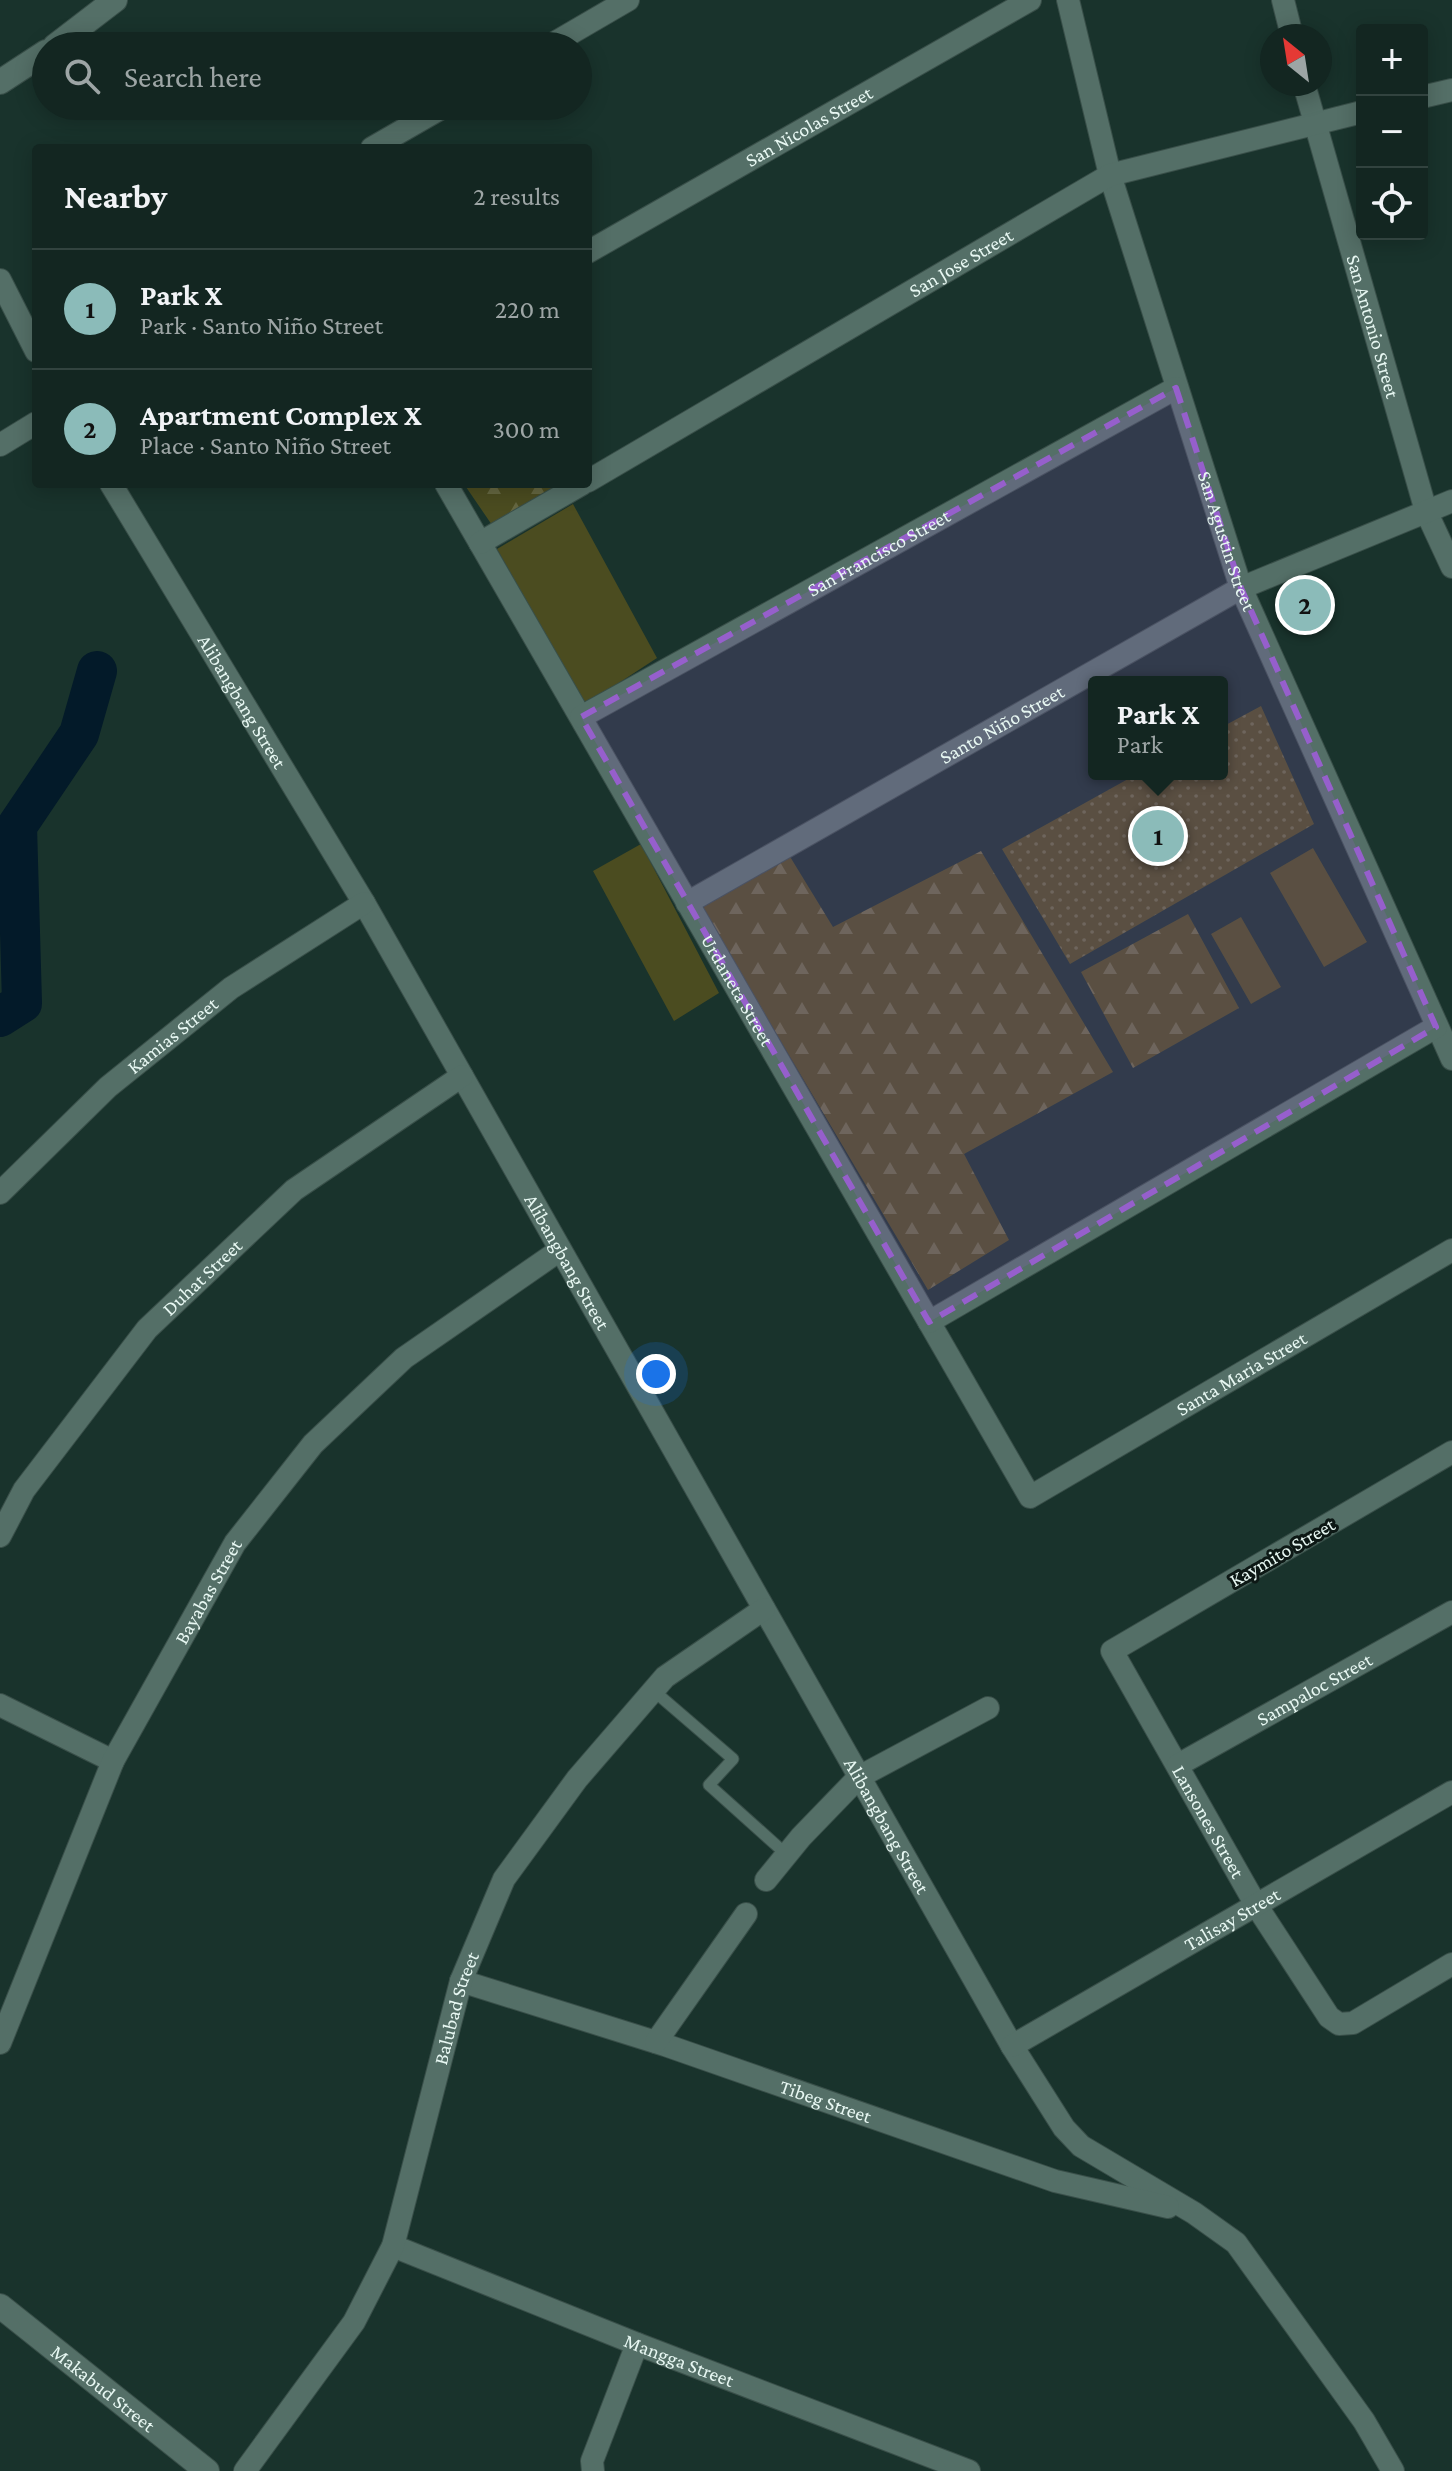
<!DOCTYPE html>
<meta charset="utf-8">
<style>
:root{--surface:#132621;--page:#1c2e2a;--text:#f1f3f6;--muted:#9da5a5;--line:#32433f;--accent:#8bbbb9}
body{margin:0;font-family:"Crimson Pro",serif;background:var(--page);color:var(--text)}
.controls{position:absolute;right:24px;top:24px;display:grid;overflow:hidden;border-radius:8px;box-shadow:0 4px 20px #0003}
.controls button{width:72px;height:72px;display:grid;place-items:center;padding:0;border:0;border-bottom:2px solid var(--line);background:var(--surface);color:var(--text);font:40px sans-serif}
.compass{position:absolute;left:1260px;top:24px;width:72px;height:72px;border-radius:50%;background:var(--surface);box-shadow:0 4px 20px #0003;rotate:330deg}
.you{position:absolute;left:656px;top:1374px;width:28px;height:28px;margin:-20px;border:6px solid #fff;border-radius:50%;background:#1a73e8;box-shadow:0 0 0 12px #1a73e833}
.badge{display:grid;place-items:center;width:52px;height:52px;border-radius:50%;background:var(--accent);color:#111;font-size:26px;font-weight:700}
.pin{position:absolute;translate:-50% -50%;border:4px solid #fff;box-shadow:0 2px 8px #0006}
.popup{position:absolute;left:1088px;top:676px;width:140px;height:104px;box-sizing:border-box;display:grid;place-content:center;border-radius:8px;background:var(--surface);filter:drop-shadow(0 2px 6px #0005);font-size:26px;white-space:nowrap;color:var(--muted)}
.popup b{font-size:30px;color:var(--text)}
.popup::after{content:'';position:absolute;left:50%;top:100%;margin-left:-16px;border:16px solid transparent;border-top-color:var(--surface)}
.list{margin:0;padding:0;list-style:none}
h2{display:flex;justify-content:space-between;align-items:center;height:104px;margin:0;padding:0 32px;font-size:34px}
h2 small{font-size:26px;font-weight:400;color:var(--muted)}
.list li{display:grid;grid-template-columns:52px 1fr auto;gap:24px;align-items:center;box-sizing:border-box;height:120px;padding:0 32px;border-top:2px solid var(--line)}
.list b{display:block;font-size:30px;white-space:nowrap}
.list p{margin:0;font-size:26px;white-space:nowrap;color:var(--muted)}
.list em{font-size:26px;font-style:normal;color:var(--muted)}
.icon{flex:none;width:44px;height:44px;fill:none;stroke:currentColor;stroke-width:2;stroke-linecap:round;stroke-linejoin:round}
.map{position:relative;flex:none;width:1452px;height:2471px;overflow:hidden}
.search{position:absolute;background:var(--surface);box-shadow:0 4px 20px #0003;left:32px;top:32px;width:560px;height:88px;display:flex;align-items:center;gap:20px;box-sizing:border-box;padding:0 28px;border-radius:44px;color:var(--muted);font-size:30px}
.panel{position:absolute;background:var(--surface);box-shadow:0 4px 20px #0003;left:32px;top:144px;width:560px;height:344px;border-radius:8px}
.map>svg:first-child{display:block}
</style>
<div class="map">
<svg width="1452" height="2471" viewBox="0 0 1452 2471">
<defs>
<pattern id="forest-firs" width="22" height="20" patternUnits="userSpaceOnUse" patternTransform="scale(2)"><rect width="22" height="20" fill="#4b4c20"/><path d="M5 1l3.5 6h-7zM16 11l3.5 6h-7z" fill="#656741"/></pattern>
<pattern id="park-dots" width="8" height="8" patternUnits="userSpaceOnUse" patternTransform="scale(2)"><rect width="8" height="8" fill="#4b4c20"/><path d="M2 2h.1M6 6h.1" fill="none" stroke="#656741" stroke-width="1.8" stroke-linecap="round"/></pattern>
</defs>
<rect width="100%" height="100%" fill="#19332c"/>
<path fill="#4b4c20" d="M573,504L657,658L585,705L497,549Z
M641,844L719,993L674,1021L593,871Z
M1313,848L1367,942L1324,967L1270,873Z
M1241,917L1281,987L1251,1004L1211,934Z"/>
<path fill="url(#forest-firs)" d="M464,484H562L492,525Z
M981,851L1113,1072L964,1154L1009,1240L928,1290L699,903L789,855L833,927Z
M1188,914L1239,1008L1133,1068L1081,972Z"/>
<path fill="url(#park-dots)" d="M1261,706L1314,824L1070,964L1002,849L1137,774H1222V727Z"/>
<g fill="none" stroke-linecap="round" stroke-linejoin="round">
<path stroke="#031a29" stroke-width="40" d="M0,1017L22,1003L17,826L79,734L97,671"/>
<g stroke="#394f49" stroke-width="13">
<path id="lane" d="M654,1691L733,1759L709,1785L786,1854"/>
</g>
<g stroke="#394f49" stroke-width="24">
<g id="street">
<path id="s1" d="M1068,0L1110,175L1241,588L1452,1059"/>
<path d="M1283,0L1292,36"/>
<path d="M549,46L628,0"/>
<path id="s2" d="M1304,84L1426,511L1452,567"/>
<path d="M1422,97L1452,90"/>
<path d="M372,148L445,106"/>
<path id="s3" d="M588,252L1030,0"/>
<path d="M0,280L36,351"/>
<path d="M0,445L36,423"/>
<path id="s4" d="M588,481L1110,175L1362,112"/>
<path id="s5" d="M111,484L364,903L1012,2046L1064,2128L1081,2146L1194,2213L1236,2243L1364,2421L1393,2471"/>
<path id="s6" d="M446,484L1030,1497L1452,1250"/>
<path d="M480,543L582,484"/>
<path id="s7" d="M581,717L1176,388"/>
<path id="s8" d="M687,903L1241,588L1452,501"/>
<path id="s9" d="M0,1193L108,1087L231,988L364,903"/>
<path d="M929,1322L1436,1027"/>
<path id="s10" d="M1452,1452L1112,1651L1256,1905L1329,2017L1339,2024L1353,2023L1452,1964"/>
<path id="s11" d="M0,1536L24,1490L147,1329L294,1190L462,1076"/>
<path d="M0,1705L113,1761"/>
<path id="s12" d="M1178,1765L1452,1612"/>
<path d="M766,1880L801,1837L859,1777L988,1708"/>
<path id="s13" d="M461,1981L665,2045L1055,2181L1168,2207"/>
<path d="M656,2042L746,1914"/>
<path id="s14" d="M0,2043L113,1761L235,1543L313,1444L404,1358L560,1250"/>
<path id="s15" d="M1012,2046L1452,1792"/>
<path id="s16" d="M393,2246L637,2344L969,2471"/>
<path id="s17" d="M245,2471L354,2322L393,2246L461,1981L504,1879L577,1779L665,1677L764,1609"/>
<path d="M593,2471L592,2461L637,2344"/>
</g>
</g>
<g stroke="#394f49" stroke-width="26">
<g id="secondary">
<path d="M55,46L115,0"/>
<path d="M0,82L46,52"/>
<path id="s18" d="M0,2306L207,2471"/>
</g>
</g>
<use href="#lane" stroke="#546f67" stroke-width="11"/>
<use href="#street" stroke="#546f67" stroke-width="22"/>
<use href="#secondary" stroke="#546f67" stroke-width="24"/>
</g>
<path fill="#965fcc" fill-opacity="0.2" stroke="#965fcc" stroke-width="6" stroke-dasharray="16 10" stroke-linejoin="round" d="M1176,388L1241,588L1436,1027L929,1322L581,717Z"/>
<g text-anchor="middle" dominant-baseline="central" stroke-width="6" stroke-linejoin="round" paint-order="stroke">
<g font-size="20" fill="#e7f7f2" stroke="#0d1815">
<text stroke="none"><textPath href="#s3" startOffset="254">San Nicolas Street</textPath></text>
<text stroke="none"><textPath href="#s4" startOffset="432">San Jose Street</textPath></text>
<text stroke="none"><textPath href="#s2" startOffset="252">San Antonio Street</textPath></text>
<text stroke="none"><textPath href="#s1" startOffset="564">San Agustin Street</textPath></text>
<text stroke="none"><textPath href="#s7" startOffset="340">San Francisco Street</textPath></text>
<text stroke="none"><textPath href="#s5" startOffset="254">Alibangbang Street</textPath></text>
<text stroke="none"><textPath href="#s8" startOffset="362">Santo Niño Street</textPath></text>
<text stroke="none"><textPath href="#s6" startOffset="584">Urdaneta Street</textPath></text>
<text stroke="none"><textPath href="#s9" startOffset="234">Kamias Street</textPath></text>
<text stroke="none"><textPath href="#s5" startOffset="902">Alibangbang Street</textPath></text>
<text stroke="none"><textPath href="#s11" startOffset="330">Duhat Street</textPath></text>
<text stroke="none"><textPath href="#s6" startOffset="1414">Santa Maria Street</textPath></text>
<text transform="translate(1282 1552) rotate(-30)">Kaymito Street</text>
<text stroke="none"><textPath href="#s14" startOffset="498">Bayabas Street</textPath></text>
<text stroke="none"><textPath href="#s12" startOffset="156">Sampaloc Street</textPath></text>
<text stroke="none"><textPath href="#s10" startOffset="590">Lansones Street</textPath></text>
<text stroke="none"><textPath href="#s5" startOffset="1550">Alibangbang Street</textPath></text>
<text stroke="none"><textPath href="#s15" startOffset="254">Talisay Street</textPath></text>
<text stroke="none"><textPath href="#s17" startOffset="516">Balubad Street</textPath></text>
<text stroke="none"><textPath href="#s13" startOffset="384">Tibeg Street</textPath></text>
<text stroke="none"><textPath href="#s16" startOffset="308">Mangga Street</textPath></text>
<text stroke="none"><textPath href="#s18" startOffset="132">Makabud Street</textPath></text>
</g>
</g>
</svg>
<div class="controls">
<button>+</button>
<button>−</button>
<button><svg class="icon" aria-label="locate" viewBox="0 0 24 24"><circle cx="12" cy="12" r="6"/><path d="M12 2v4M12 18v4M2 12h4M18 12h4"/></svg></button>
</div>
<svg class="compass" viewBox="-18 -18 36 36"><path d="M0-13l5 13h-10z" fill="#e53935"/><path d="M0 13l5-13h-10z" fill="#9da5a5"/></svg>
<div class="you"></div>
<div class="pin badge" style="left:1158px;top:836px">1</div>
<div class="popup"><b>Park X</b>Park</div>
<div class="pin badge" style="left:1305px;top:605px">2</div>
<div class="search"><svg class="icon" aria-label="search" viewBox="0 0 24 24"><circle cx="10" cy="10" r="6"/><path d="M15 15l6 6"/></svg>Search here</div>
<section class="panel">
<h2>Nearby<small>2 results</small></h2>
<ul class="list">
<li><span class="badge">1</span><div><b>Park X</b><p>Park · Santo Niño Street</p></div><em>220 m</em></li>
<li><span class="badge">2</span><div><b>Apartment Complex X</b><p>Place · Santo Niño Street</p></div><em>300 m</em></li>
</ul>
</section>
</div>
